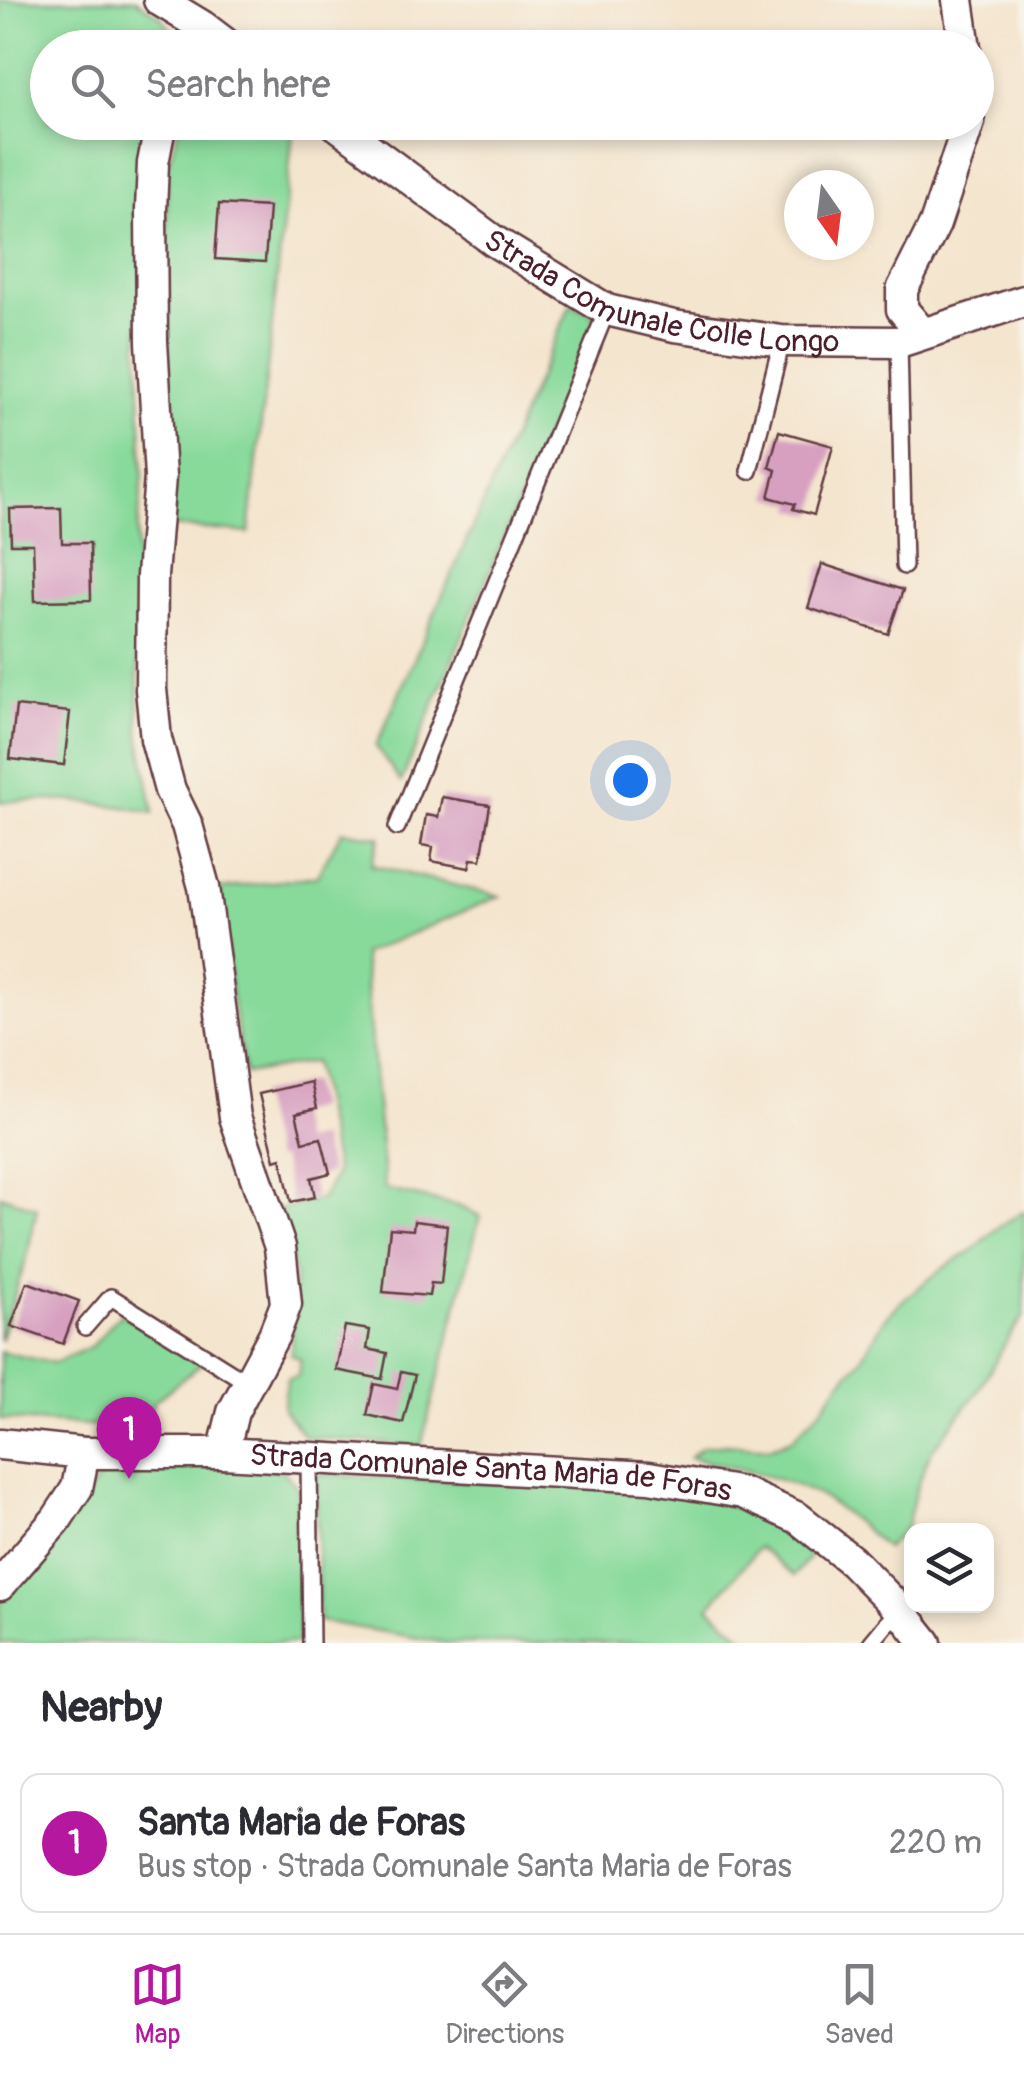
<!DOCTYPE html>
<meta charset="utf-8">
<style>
:root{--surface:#fff;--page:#f7f7f7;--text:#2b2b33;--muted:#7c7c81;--line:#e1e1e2;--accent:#b5179e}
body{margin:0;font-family:Pangolin,sans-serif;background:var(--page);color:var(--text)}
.controls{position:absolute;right:30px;bottom:30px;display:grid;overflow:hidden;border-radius:20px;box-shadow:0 5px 15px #0003}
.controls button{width:90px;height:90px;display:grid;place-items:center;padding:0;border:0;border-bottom:2px solid var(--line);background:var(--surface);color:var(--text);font:50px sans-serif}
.compass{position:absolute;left:784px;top:170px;width:90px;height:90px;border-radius:50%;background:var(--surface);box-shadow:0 5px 15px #0003;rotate:166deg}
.you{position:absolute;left:630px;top:780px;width:35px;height:35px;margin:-25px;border:8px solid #fff;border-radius:50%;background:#1a73e8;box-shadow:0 0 0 15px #1a73e833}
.badge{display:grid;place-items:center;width:65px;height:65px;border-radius:50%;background:var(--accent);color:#fff;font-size:32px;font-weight:700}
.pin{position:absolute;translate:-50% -82px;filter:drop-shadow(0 2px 5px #0008)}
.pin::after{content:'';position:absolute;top:52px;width:35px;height:30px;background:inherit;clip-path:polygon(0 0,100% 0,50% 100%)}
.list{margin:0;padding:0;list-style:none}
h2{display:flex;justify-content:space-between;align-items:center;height:130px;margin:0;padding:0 40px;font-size:42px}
h2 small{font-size:32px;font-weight:400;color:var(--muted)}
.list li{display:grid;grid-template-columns:65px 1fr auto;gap:30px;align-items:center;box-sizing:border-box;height:140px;margin:0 20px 20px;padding:0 20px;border:2px solid var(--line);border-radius:20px}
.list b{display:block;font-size:38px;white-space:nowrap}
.list p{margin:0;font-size:32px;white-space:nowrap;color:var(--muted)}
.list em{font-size:32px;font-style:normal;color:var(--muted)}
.icon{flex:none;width:55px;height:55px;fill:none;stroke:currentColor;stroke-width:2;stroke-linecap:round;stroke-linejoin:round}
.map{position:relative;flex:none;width:1024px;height:1643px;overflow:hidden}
.search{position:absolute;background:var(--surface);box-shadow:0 5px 15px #0003;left:30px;right:30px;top:30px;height:110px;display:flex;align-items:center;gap:25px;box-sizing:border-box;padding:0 35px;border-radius:55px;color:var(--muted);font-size:38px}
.sheet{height:290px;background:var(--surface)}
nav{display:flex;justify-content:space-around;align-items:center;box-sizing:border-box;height:140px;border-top:2px solid var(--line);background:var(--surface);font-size:28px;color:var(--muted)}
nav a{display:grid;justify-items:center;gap:5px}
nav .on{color:var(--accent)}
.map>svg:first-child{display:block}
</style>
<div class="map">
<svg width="1024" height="1643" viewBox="0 0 1024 1643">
<rect width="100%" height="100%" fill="#f7f3e8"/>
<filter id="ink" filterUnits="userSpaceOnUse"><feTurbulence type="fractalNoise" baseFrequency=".01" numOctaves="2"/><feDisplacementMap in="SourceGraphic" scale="20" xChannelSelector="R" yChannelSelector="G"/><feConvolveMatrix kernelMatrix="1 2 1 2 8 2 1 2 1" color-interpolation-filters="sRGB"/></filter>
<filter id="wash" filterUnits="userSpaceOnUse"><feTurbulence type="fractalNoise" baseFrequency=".0048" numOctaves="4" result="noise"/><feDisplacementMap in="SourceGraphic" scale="40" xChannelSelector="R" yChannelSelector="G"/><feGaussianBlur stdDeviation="2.25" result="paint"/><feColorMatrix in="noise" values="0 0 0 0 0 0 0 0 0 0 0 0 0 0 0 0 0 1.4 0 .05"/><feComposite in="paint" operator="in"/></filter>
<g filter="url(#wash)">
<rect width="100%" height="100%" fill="#f4e5ce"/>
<path fill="#88da9b" stroke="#697c63" stroke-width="2.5" d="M0,0H136L160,16L177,37L174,47L48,48V122L150,123L138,342L143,475L137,536V648L139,733L154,813C104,802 51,797 0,802Z
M180,123H294L249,533L170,526L167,169Z
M571,304L595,315L593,325L401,782L376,746Z
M342,831L380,837L371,865L500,896L363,954L385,1189L458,1206L480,1216L421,1446L305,1437L283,1409L287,1379L298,1376L301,1360L291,1354L295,1275L279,1209L322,1199L336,1173L314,1062L245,1074L232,999L220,889L317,876Z
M0,1195L37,1208L27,1256L0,1341Z
M1024,1211V1316L1013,1330L978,1391L930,1453L915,1493L907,1527L886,1548C865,1530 843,1509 818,1495C783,1477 728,1466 690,1458L702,1447L727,1444L769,1448L792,1439L823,1407L839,1384L861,1360L884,1320L903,1300L942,1269L973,1250L996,1229Z
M120,1314L201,1358L202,1363L155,1401L147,1417L131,1428L0,1419V1352L55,1363L92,1346Z
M235,1465L281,1470L297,1486L299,1643H0V1602C39,1565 72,1520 100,1475L141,1467Z
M316,1474C387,1477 459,1481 531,1484C625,1489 722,1488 807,1536L809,1558L794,1576L759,1547L709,1607L745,1638L742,1643H447L319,1621Z"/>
<g id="blocks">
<path fill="#d7a0c1" d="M219,204L269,207L265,262L215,259Z
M779,431L833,446L814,515L793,509L795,504L769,497L776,470L769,467Z
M61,508L62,543H90L91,600L35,601L33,544H11L10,509Z
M822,564L903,590L888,634L808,608Z
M16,706L70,712L64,765L10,759Z
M442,797L490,805L481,860L471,859L469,868L431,861L433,847L421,845L426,815L438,817Z
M311,1082L317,1108L296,1113L303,1142L321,1138L330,1173L311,1178L315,1197L291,1202L281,1158L275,1160L259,1094Z
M414,1221L447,1225L441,1284L431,1283L429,1296L383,1292L390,1228L413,1230Z
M27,1282L79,1301L63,1344L11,1326Z
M345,1326L370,1330L367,1349L387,1353L382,1379L336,1370Z
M401,1372L415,1375L403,1423L367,1415L374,1384L397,1389Z"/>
</g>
</g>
<g filter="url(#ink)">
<use href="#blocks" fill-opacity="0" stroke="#643d43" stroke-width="2.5"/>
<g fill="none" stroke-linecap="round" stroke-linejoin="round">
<g stroke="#643d43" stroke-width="20">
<path id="service" d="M899,342L904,566
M749,471L782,341
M397,827L607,310
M85,1327L111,1297L248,1383
M309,1458L311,1643
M871,1643L899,1609"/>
</g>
<g stroke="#643d43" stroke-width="35">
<g id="minor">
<path d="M159,0L202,26L231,48"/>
<path d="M958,0L965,48"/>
<path d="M161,122L153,163L151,210L152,342L160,477L152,576L151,689L156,739L170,790L187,825L204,887L235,1117L280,1247L286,1304L274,1335L233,1412L223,1453"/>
<path id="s1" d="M333,122L494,241L607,310L674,326L782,341L899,342L1024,301"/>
<path d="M922,333L902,309V290L935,224L969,122"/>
<path id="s2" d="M0,1444L84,1453H223L649,1477L743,1493L798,1518L852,1561L899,1609L926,1643"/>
<path d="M0,1585L56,1520L77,1488L84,1453"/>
</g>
</g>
<use href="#service" stroke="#fff" stroke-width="15"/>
<use href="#minor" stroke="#fff" stroke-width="30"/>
</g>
</g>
<g text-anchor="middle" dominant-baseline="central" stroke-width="10" stroke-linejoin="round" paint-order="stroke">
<g font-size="30" fill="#4a1f2b" stroke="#f7f3e8">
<text stroke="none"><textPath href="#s1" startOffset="380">Strada Comunale Colle Longo</textPath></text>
<text stroke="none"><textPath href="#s2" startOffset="492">Strada Comunale Santa Maria de Foras</textPath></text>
</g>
</g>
</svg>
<div class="controls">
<button><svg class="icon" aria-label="layers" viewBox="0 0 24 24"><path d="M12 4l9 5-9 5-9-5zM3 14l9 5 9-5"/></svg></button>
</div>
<svg class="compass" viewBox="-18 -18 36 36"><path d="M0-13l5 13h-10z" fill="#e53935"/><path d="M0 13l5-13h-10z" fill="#7c7c81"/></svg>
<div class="you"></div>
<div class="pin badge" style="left:129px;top:1479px">1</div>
<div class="search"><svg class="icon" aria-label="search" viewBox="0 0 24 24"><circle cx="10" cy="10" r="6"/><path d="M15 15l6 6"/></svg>Search here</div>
</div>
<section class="sheet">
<h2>Nearby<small></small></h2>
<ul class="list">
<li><span class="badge">1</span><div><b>Santa Maria de Foras</b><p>Bus stop · Strada Comunale Santa Maria de Foras</p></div><em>220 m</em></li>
</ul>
</section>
<nav>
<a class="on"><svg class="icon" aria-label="map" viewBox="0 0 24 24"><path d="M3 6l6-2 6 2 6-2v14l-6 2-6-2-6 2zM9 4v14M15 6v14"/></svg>Map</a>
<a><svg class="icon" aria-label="directions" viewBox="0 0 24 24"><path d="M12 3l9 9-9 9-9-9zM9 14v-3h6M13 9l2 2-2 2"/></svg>Directions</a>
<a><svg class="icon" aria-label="saved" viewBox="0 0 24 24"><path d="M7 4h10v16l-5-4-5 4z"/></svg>Saved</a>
</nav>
